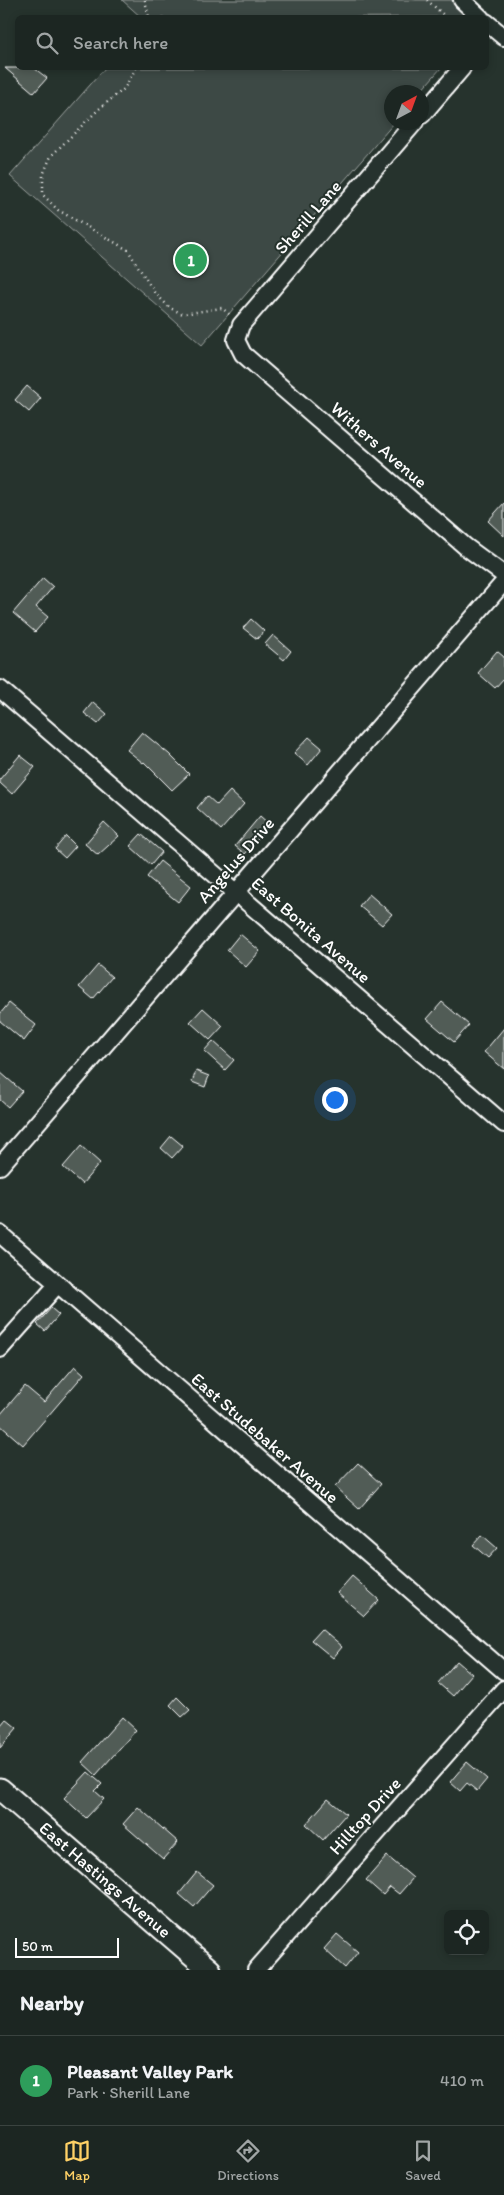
<!DOCTYPE html>
<meta charset="utf-8">
<style>
:root{--surface:#1c2622;--page:#252e2a;--text:#f1f3f6;--muted:#a0a5a5;--line:#3a4340;--accent:#ffd166}
body{margin:0;font-family:Itim,sans-serif;background:var(--page);color:var(--text)}
.controls{position:absolute;right:15px;bottom:15px;display:grid;overflow:hidden;border-radius:8px;box-shadow:0 2px 8px #0003}
.controls button{width:45px;height:45px;display:grid;place-items:center;padding:0;border:0;border-bottom:1px solid var(--line);background:var(--surface);color:var(--text);font:25px sans-serif}
.compass{position:absolute;left:384px;top:85px;width:45px;height:45px;border-radius:50%;background:var(--surface);box-shadow:0 2px 8px #0003;rotate:41deg}
.scale{position:absolute;left:15px;bottom:12px;width:104px;box-sizing:border-box;padding-left:5px;border:2px solid #fff;border-top:0;font-size:14px;line-height:18px;white-space:nowrap;color:#fff;-webkit-text-stroke:4px #26332d;paint-order:stroke}
.you{position:absolute;left:334px;top:1099px;width:18px;height:18px;margin:-12px;border:4px solid #fff;border-radius:50%;background:#1a73e8;box-shadow:0 0 0 8px #1a73e833}
.badge{display:grid;place-items:center;width:32px;height:32px;border-radius:50%;background:var(--accent);color:#fff;font-size:16px;font-weight:700}
.pin{position:absolute;translate:-50% -50%;border:2px solid #fff;box-shadow:0 1px 5px #0006}
.list{margin:0;padding:0;list-style:none}
h2{display:flex;justify-content:space-between;align-items:center;height:65px;margin:0;padding:0 20px;font-size:21px}
h2 small{font-size:16px;font-weight:400;color:var(--muted)}
.list li{display:grid;grid-template-columns:32px 1fr auto;gap:15px;align-items:center;box-sizing:border-box;height:90px;padding:0 20px;border-top:1px solid var(--line)}
.list b{display:block;font-size:19px;white-space:nowrap}
.list p{margin:0;font-size:16px;white-space:nowrap;color:var(--muted)}
.list em{font-size:16px;font-style:normal;color:var(--muted)}
.icon{flex:none;width:28px;height:28px;fill:none;stroke:currentColor;stroke-width:2;stroke-linecap:round;stroke-linejoin:round}
.map{position:relative;flex:none;width:504px;height:1970px;overflow:hidden}
.search{position:absolute;background:var(--surface);box-shadow:0 2px 8px #0003;left:15px;right:15px;top:15px;height:55px;display:flex;align-items:center;gap:12px;box-sizing:border-box;padding:0 18px;border-radius:8px;color:var(--muted);font-size:19px}
.sheet{height:155px;background:var(--surface)}
nav{display:flex;justify-content:space-around;align-items:center;box-sizing:border-box;height:70px;border-top:1px solid var(--line);background:var(--surface);font-size:14px;color:var(--muted)}
nav a{display:grid;justify-items:center;gap:2px}
nav .on{color:var(--accent)}
.map>svg:first-child{display:block}
</style>
<div class="map">
<svg width="504" height="1970" viewBox="0 0 504 1970">
<rect width="100%" height="100%" fill="#26332d"/>
<filter id="ink" filterUnits="userSpaceOnUse"><feTurbulence type="fractalNoise" baseFrequency=".02" numOctaves="2"/><feDisplacementMap in="SourceGraphic" scale="10" xChannelSelector="R" yChannelSelector="G"/><feConvolveMatrix kernelMatrix="1 2 1 2 8 2 1 2 1" color-interpolation-filters="sRGB"/></filter>
<g filter="url(#ink)">
<path fill="#3e4944" stroke="#9ea4a2" d="M122,0H451L464,12L468,17L142,18Z
M105,68H441L420,92H392V122L394,123L202,345L10,176Z"/>
<path fill="#515c57" stroke="#fff" d="M5,68H34L47,78L34,93Z
M27,386L41,398L29,412L15,400Z
M504,503V536L488,521Z
M43,578L53,587L36,607L48,617L35,632L13,613Z
M251,619L264,631L257,639L243,628Z
M273,635L291,651L284,660L265,644Z
M497,651L504,657V678L495,688L478,673Z
M93,702L107,714L98,724L84,713Z
M142,732L169,754L189,774L172,790L144,762L143,763L127,750Z
M309,737L322,748L308,765L294,753Z
M20,755L35,767L12,794L0,783V779Z
M230,791L244,804L221,830L197,808L207,796L217,805Z
M260,816L270,825L245,854L235,846Z
M104,822L119,836L98,855L85,844Z
M141,834L162,852L151,865L130,846Z
M66,836L76,846L65,858L55,849Z
M160,861L191,886L178,902L147,877Z
M369,894L392,914L382,925L359,906Z
M240,934L260,951L246,967L227,950Z
M98,965L112,977L93,999L79,987Z
M442,1002L469,1025L454,1042L427,1019Z
M9,1003L36,1025L24,1041L0,1021V1014Z
M203,1008L223,1026L210,1040L190,1022Z
M504,1028V1069L484,1052Z
M213,1041L234,1060L225,1070L204,1051Z
M196,1071L209,1076L205,1087L192,1082Z
M0,1072L22,1091L8,1107L0,1100Z
M171,1136L183,1146L172,1158L161,1148Z
M81,1146L100,1163L82,1184L63,1167Z
M51,1308L59,1315L45,1331L37,1324Z
M75,1366L84,1374L23,1445L0,1425V1415L25,1386L44,1402Z
M358,1463L381,1484L359,1509L335,1487Z
M482,1535L497,1548L488,1558L473,1545Z
M352,1576L379,1600L364,1616L337,1593Z
M321,1629L342,1647L333,1658L311,1640Z
M457,1661L472,1674L453,1696L438,1683Z
M177,1697L190,1710L182,1717L170,1705Z
M122,1717L136,1730L96,1775L82,1762Z
M6,1719L17,1728L0,1748V1726Z
M467,1762L487,1779L477,1791L467,1783L460,1791L450,1782Z
M88,1772L102,1784L95,1791L104,1799L86,1818L64,1798Z
M328,1799L346,1814L323,1840L306,1824Z
M138,1807L178,1842L163,1859L123,1824Z
M387,1856L413,1878L399,1894L390,1887L383,1895L366,1880Z
M197,1872L213,1885L194,1907L179,1894Z
M337,1934L358,1952L345,1968L324,1949Z"/>
<g fill="none" stroke-linecap="round" stroke-linejoin="round">
<g stroke="#fff" stroke-width="20">
<path id="minor" d="M462,0L481,18
M486,22L504,37
M422,115L462,68
M415,122L241,325L236,340L243,354L466,547L504,575
M0,689L504,1124
M0,1166L504,582
M0,1234L504,1671
M0,1349L57,1285
M256,1970L504,1689"/>
</g>
<g stroke="#fff" stroke-width="25">
<g id="major">
<path id="s1" d="M0,1789L210,1970"/>
</g>
</g>
<path stroke="#fff" stroke-width="2.5" stroke-dasharray="1 4" stroke-linecap="butt" d="M145,0L149,18
M427,0L447,18
M136,68L124,89L99,109L51,156L43,175V195L58,210L128,250L154,292L170,308L183,314L222,308L230,315"/>
<use href="#minor" stroke="#26332d" stroke-width="16"/>
<use href="#major" stroke="#26332d" stroke-width="21"/>
</g>
</g>
<g text-anchor="middle" dominant-baseline="central" stroke-width="4" stroke-linejoin="round" paint-order="stroke">
<g font-size="18" fill="#fff" stroke="#26332d">
<text transform="translate(308 217) rotate(-49)">Sherill Lane</text>
<text transform="translate(379 445) rotate(41)">Withers Avenue</text>
<text transform="translate(236 860) rotate(-49)">Angelus Drive</text>
<text transform="translate(311 930) rotate(41)">East Bonita Avenue</text>
<text transform="translate(265 1438) rotate(41)">East Studebaker Avenue</text>
<text transform="translate(365 1816) rotate(-48)">Hilltop Drive</text>
<text stroke="none"><textPath href="#s1" startOffset="139">East Hastings Avenue</textPath></text>
</g>
</g>
</svg>
<div class="controls">
<button><svg class="icon" aria-label="locate" viewBox="0 0 24 24"><circle cx="12" cy="12" r="6"/><path d="M12 2v4M12 18v4M2 12h4M18 12h4"/></svg></button>
</div>
<svg class="compass" viewBox="-18 -18 36 36"><path d="M0-13l5 13h-10z" fill="#e53935"/><path d="M0 13l5-13h-10z" fill="#a0a5a5"/></svg>
<div class="scale">50 m</div>
<div class="you"></div>
<div class="pin badge" style="left:191px;top:260px;background:#2e9e5b">1</div>
<div class="search"><svg class="icon" aria-label="search" viewBox="0 0 24 24"><circle cx="10" cy="10" r="6"/><path d="M15 15l6 6"/></svg>Search here</div>
</div>
<section class="sheet">
<h2>Nearby<small></small></h2>
<ul class="list">
<li><span class="badge" style="background:#2e9e5b">1</span><div><b>Pleasant Valley Park</b><p>Park · Sherill Lane</p></div><em>410 m</em></li>
</ul>
</section>
<nav>
<a class="on"><svg class="icon" aria-label="map" viewBox="0 0 24 24"><path d="M3 6l6-2 6 2 6-2v14l-6 2-6-2-6 2zM9 4v14M15 6v14"/></svg>Map</a>
<a><svg class="icon" aria-label="directions" viewBox="0 0 24 24"><path d="M12 3l9 9-9 9-9-9zM9 14v-3h6M13 9l2 2-2 2"/></svg>Directions</a>
<a><svg class="icon" aria-label="saved" viewBox="0 0 24 24"><path d="M7 4h10v16l-5-4-5 4z"/></svg>Saved</a>
</nav>
